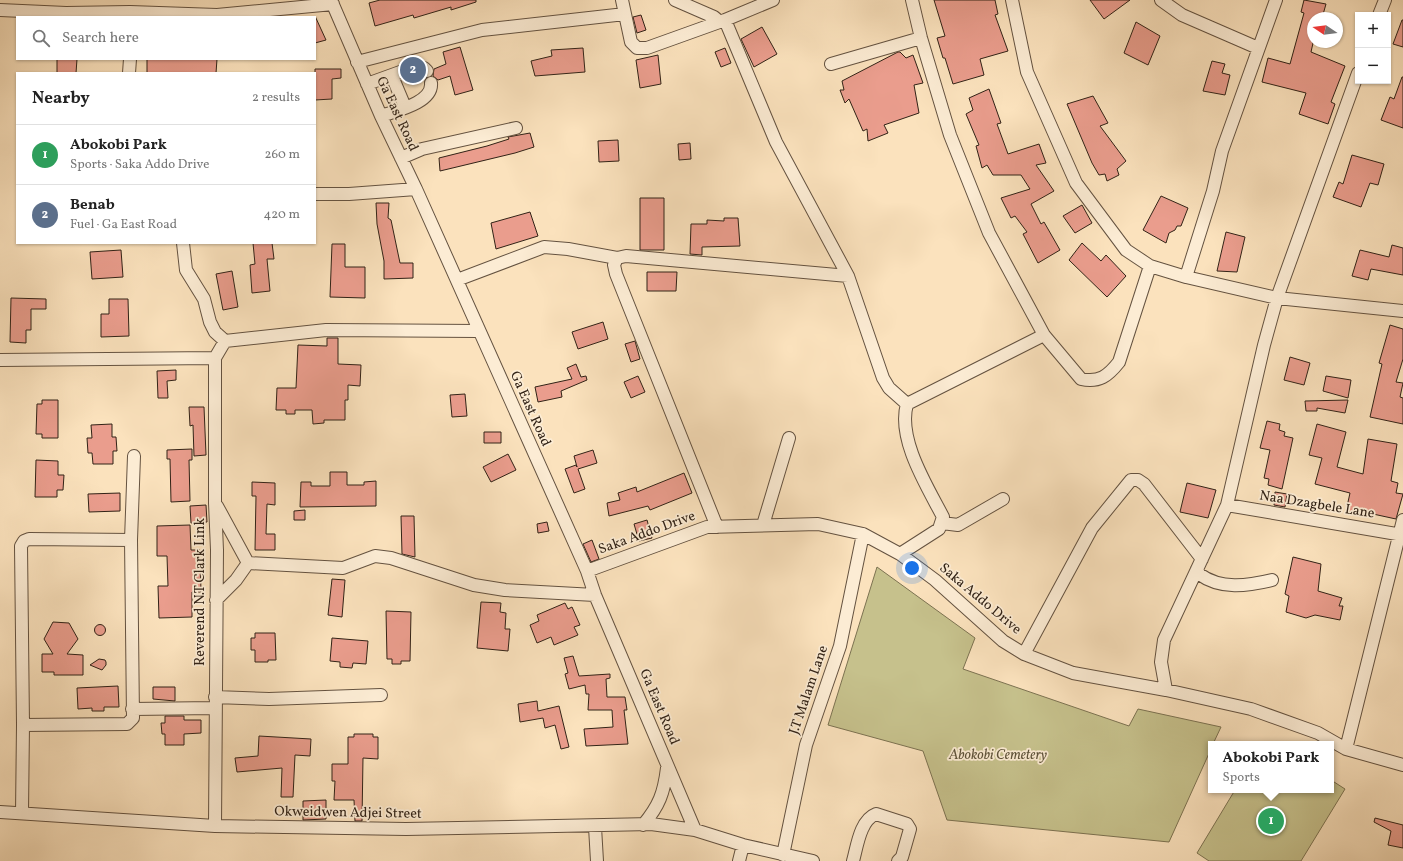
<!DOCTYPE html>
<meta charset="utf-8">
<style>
:root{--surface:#fff;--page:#f6f6f6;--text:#222;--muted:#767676;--line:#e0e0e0;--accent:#ea580c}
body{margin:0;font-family:Vollkorn,serif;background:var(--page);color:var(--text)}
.controls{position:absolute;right:12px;top:12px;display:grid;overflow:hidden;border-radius:0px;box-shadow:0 1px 3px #0004}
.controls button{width:36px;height:36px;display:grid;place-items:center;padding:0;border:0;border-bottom:1px solid var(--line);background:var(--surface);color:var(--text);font:20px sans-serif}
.compass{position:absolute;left:1307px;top:12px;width:36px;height:36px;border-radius:50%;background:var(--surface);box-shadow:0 1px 3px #0004;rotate:283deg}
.you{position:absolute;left:912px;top:568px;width:14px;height:14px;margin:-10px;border:3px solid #fff;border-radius:50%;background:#1a73e8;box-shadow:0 0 0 6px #1a73e833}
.badge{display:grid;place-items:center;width:26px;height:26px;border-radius:50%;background:var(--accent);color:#fff;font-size:13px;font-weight:700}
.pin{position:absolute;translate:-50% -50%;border:2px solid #fff;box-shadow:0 1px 4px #0006}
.popup{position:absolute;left:1208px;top:741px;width:126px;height:52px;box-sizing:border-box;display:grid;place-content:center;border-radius:0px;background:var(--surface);filter:drop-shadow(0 1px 3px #0005);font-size:13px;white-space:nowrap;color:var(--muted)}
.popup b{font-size:15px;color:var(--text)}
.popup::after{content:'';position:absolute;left:50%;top:100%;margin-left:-8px;border:8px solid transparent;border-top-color:var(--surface)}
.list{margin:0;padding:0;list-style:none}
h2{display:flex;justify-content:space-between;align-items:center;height:52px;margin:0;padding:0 16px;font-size:17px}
h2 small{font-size:13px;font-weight:400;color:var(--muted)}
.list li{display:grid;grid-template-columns:26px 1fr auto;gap:12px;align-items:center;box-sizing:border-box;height:60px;padding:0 16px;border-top:1px solid var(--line)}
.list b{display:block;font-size:15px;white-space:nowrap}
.list p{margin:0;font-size:13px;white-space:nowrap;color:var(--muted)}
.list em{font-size:13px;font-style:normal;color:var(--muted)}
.icon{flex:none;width:22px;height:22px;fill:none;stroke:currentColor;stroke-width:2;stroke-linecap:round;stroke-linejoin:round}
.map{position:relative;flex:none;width:1403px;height:861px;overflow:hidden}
.search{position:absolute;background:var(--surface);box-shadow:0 1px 3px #0004;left:16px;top:16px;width:300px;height:44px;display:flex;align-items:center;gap:10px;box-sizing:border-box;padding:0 14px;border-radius:0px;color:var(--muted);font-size:15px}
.panel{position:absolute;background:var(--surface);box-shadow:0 1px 3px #0004;left:16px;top:72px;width:300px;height:172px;border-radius:0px}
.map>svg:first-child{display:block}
</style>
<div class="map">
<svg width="1403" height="861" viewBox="0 0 1403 861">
<rect width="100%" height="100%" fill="#fbe2bd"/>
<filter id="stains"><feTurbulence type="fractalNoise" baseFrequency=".005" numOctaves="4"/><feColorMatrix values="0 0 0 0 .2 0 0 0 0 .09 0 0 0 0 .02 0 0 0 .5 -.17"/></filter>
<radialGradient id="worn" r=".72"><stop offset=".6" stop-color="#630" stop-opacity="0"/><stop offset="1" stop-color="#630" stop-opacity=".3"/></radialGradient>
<path fill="#c6c18c" stroke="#7c7251" d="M877,567L975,638L963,669L1129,726L1138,709L1221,727L1213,744H1211V749L1169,842L947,820L923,751L828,725Z
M1331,780L1345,789L1301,861H1209L1197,853L1235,790H1331Z"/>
<path fill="#ea9d8d" stroke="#312216" d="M380,0H476V2L451,10V7L414,18L413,15L375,26L369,3Z
M934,0H995L998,14L995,15L1008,51L980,59L984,75L953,84L945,58H943L937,38L945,36Z
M1090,0H1130L1104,19Z
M1304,0L1326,4L1322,18H1313V43L1311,52L1345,66L1331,102L1335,104L1328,124L1299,114L1306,93L1262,82L1268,58L1290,64L1304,13L1301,12Z
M641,15L646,30L637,33L633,17Z
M315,16L326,40L315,43Z
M1402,20H1403V47L1393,44Z
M1136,22L1160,36L1148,65L1124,53Z
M762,27L777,54L754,67L741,39Z
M460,47L473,90L455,95L450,76L438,80L433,76L434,69L446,64L443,52Z
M583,48L585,72L535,76L531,61L552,56L551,50Z
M725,48L731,63L721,67L715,52Z
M898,52H900L906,58L913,55L923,83L914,85L919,113L884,125L888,133L868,141L867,129L863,131L849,99L845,103L840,90H844L842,81Z
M658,55L661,84L640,88L636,60Z
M57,59H77L76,73H57Z
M147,59H217L216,73H147Z
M1212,61L1225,64L1222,73L1230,75L1225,95L1203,91Z
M315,69H341V78L332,79V99L315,100Z
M1402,77H1403V128L1381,120L1390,97L1394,99Z
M989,89L1001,123L997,124L1008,154L1039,144L1046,163L1036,165L1054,191L1031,204L1041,224L1044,222L1060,250L1038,263L1023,234L1027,232L1015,216L1011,218L1001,198L1030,189L1021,175H993L987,165L982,168L976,146L979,145L966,114L973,110L969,98Z
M1093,96L1108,123L1100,126L1126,161L1117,169L1119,175L1107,181L1105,174L1099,175L1092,163L1067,104Z
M530,133L534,147L515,153L440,171L439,158L487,146L509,139L508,137Z
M618,140L619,161L599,162L598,141Z
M690,143L691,159L679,160L678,144Z
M1352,155L1384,164L1378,185L1370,183L1361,207L1333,197L1339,182L1343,184Z
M1161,196L1188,208L1181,226H1177L1175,230L1169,233L1166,243L1143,230Z
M640,198H664V250H640Z
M376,203H389L388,218L391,220L400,263H413V278L384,279V261L377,224Z
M1082,205L1092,223L1075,233L1063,216Z
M530,212L538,236L496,249L491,223Z
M724,218H738L740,246L702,247V255L690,254L691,224H707V220L724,221Z
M1226,232L1245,237L1237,272L1217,271Z
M253,243H272L274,259H267L270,291L252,293L250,265L255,264Z
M1082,243L1101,261L1106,255L1126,276L1107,297L1069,260Z
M332,244H345V267H365V298L330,297Z
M1392,245L1403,248V275L1371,269L1368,280L1352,276L1360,250L1389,257Z
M121,250L123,277L92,279L90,252Z
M232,271L238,307L223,310L216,274Z
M647,272H677L676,291H647Z
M11,298L46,299V309H31V330H26V343L10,342Z
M109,299H128L129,336L101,337V314H109Z
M603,322L608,339L578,349L572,332Z
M1390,325L1403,329V359L1396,382L1403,383L1400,397L1403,398V424L1370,417L1382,364L1379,363Z
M327,338H338V364L361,365L360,386L348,385V400H345V420H324V423L313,424L312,410H295V414H286V410H276L277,388H296L298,345L327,346Z
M635,341L640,359L631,362L625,344Z
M1290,357L1310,363L1304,385L1284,380Z
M576,364L581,377L586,376L587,380L561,391L562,397L538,402L535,387L572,379L567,368Z
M176,370V380L167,381L168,398H158L157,371Z
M638,376L645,392L631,398L624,382Z
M1326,376L1351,380L1348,398L1323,391Z
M465,394L467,416L452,417L450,395Z
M42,400H58V438H42V434H36L37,404H42Z
M1348,400L1345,413L1317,408V411H1306L1305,401Z
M189,407H204L206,455L194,456L193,425L190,426Z
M1267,421L1280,424L1279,430L1285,432L1284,436L1293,438L1282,489L1268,485L1269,479L1264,478L1270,450L1260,448Z
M112,424V437H116L117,451H113V464H93L92,453H88L87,438H92L91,425Z
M1317,424L1346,432L1337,467L1363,474L1368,439L1397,444L1391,481L1398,483L1396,493L1403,494L1396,519L1373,514V516L1346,511L1350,493L1315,484L1322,458L1309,455Z
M484,432H501V443H484Z
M192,449V460H189L190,501L171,502L170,459H167V450Z
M593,450L597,463L578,469L585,489L574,493L565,469L576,465L577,467L574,456Z
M508,454L516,470L491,482L483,467Z
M36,460L58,461V475H64L63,490H57V497H35Z
M330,472H347V485H364V482L376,481V506L300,507L301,482H311V486H330Z
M684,473L692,493L650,510L648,506L609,516L607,503L620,500L618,493L636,487L637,492Z
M252,482L275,483V505L267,504L266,534H275V550H255L256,496H252Z
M1187,483L1216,490L1208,518L1180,512Z
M1275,492L1287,494L1285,507L1274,505Z
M120,493V511L89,512L88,494Z
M206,505L207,522L191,523L190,506Z
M305,510V520H294V511Z
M401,516H414L415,557L402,554Z
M647,520L652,538L639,541L634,524Z
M547,522L549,531L538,533L537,524Z
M190,525L191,550H200L201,592H192V617L159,618L158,586H168L167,556H157V526Z
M592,540L599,559L591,562L583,544Z
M1293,557L1321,564L1318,591L1342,598L1339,606H1343L1340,620L1315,615L1306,618L1286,612L1289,596L1285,594Z
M332,579L345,580L342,617L328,615Z
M481,602L501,603L500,612L506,613L505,629H510L508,651L477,648Z
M565,603L568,609L572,607L580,625L574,627L578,635L554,645L551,637L537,643L530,625L539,621L537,615Z
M386,611L411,612L410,661H401V664H392V659H387Z
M53,622L69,623L78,639L67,654L83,655V675H54V672H42V654H53L44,639Z
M94.5 630a5.5 5.5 0 1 1 11 0a5.5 5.5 0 1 1-11 0Z
M255,633H275L276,660H268V662H255V650H251V638H255Z
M332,638L368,641L366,664L353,663L352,668L340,667V662L330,661Z
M573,656L579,676L610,674V678L606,679L607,697H625L627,710H624L628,744L586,746L584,729L613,727L612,710H588L589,694H586L585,685L569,689L565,674L568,673L564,658Z
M99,659L105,660L106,662V665L102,670L90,665Z
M118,686L119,707H104V711H92V708L78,709L77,688Z
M153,687H175V701L153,699Z
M537,701L538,711L559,706L569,747L561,749L555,725L545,728L543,718L520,722L518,704Z
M165,716H184V720H201V733L184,734V745H165V734H162L161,723H165Z
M354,734H373V737H378V759L363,758L362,821H355L354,800H334L335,781H332V764H348V737H354Z
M259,736L311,739L310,756L295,755L293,797H281L282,768L237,772L235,758L258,756Z
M326,800V819L303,820V801Z
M1375,818L1403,825V848L1388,845L1391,831L1374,822Z"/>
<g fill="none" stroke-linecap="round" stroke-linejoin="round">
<g stroke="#645240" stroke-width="14">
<path id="minor" d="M331,0L381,116L416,189L587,571L595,595L695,830L743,845L813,861
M622,0L631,42L637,48H647L725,20L773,0
M675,0L714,17L720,22
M912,0L921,38L950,135L989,233L1044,335L1081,379C1099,383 1108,376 1119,362L1150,266
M1012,0L1027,72L1076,183L1126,250L1150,266L1186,277L1277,298L1403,311
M1161,0L1182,15L1258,48
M0,10L66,13L130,12L217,15L333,4
M1379,15L1385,0
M725,20L776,142L848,276L883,378L889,388L907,404C897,439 927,486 943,517L939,529L900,554
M357,62L482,30L625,14
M831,64L921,38
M129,73L130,59
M392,76L405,107
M367,84L414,67L424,68L427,71
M381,116C395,111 433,103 431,83
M401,158L422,149L516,128
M315,194H349L416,189
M183,243L186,270L204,299L210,322L215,332L225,341
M1186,277L1213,191L1222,151L1276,0
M457,280L544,247L568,249L617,258
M215,358V503L217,550L215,826
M215,358L225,341L326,330L478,331
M0,360L215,358
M907,404L1044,335
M1227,505L1403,535
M217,506L248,563
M942,523L958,525L1003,499
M763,525L789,438
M717,527L616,274L614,265L617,258L626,256L848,276
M248,563L343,568L375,556L391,558L474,585L505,590L595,595
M1197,569L1199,574C1221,590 1247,586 1272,580
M587,571L707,527L818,524L863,534L900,554L935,580L1003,641L1024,654L1073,673L1166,690L1251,709L1318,733L1346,749L1403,765
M216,600L236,580L248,563
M1024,654L1092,528L1131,480H1138L1144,484L1202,559
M1166,690L1161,662L1164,640L1227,505L1264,345L1277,298L1358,73
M215,697L269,699L381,695
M132,709L215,708
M23,725L127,724L133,718L131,540L134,456
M1346,749L1403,520
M0,812L215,826L406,829L651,824L695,830
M22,813L23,725L21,546L24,541L29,539L131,540
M643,825C659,806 664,793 667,768
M595,827L597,861
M783,855L806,745L840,646L863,534
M739,861L743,845
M853,861C857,847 860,820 876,814L907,824L910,829L902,857L898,861"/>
</g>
<use href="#minor" stroke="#fcecd4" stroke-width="12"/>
</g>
<g text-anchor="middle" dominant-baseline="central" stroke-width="3.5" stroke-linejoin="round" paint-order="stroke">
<g font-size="14" fill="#312216" stroke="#fcecd4">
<text transform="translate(397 114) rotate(65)">Ga East Road</text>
<text transform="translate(530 409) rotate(66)">Ga East Road</text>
<text transform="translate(1317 505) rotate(9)">Naa Dzagbele Lane</text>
<text transform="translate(647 533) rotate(-20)">Saka Addo Drive</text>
<text transform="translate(200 592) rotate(-90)">Reverend N.T Clark Link</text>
<text transform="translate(980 599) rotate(40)">Saka Addo Drive</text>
<text transform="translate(809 690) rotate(-71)">J.T Malam Lane</text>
<text transform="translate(659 707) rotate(67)">Ga East Road</text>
<text transform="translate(348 813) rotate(1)">Okweidwen Adjei Street</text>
</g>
<g font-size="14" font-style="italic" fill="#5e5239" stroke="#fcecd4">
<text x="998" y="755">Abokobi Cemetery</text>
</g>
</g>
<rect width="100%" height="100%" filter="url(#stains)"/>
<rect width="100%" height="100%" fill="url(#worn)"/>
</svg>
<div class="controls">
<button>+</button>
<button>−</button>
</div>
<svg class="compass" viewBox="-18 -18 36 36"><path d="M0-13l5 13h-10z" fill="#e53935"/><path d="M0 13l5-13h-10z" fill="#767676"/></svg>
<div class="you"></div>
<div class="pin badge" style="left:1271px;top:821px;background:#2e9e5b">1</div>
<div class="popup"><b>Abokobi Park</b>Sports</div>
<div class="pin badge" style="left:413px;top:70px;background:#5c6f8a">2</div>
<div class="search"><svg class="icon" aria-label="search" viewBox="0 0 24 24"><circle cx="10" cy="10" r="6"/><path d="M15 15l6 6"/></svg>Search here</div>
<section class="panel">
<h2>Nearby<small>2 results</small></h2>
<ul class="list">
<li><span class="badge" style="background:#2e9e5b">1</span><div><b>Abokobi Park</b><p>Sports · Saka Addo Drive</p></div><em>260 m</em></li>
<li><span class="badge" style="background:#5c6f8a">2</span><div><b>Benab</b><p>Fuel · Ga East Road</p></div><em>420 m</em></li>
</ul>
</section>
</div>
